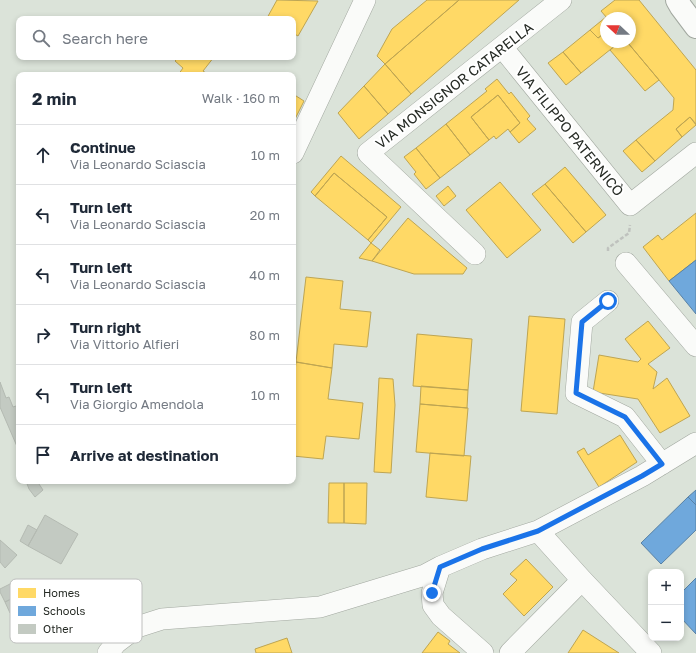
<!DOCTYPE html>
<meta charset="utf-8">
<style>
:root{--surface:#fff;--page:#f6f6f7;--text:#1f2937;--muted:#747a83;--line:#e0e1e3}
body{margin:0;font-family:"Golos Text",sans-serif;background:var(--page);color:var(--text)}
.controls{position:absolute;right:12px;bottom:12px;display:grid;overflow:hidden;border-radius:8px;box-shadow:0 2px 6px #0003}
.controls button{width:36px;height:36px;display:grid;place-items:center;padding:0;border:0;border-bottom:1px solid var(--line);background:var(--surface);color:var(--text);font:20px sans-serif}
.compass{position:absolute;left:600px;top:12px;width:36px;height:36px;border-radius:50%;background:var(--surface);box-shadow:0 2px 6px #0003;rotate:292deg}
.stop{position:absolute;width:12px;height:12px;margin:-9px;border:3px solid #1a73e8;border-radius:50%;background:#fff}
.stop.end{background:#1a73e8;border-color:#fff;box-shadow:0 1px 4px #0008}
.list{margin:0;padding:0;list-style:none}
h2{display:flex;justify-content:space-between;align-items:center;height:52px;margin:0;padding:0 16px;font-size:17px}
h2 small{font-size:13px;font-weight:400;color:var(--muted)}
.list li{display:grid;grid-template-columns:26px 1fr auto;gap:12px;align-items:center;box-sizing:border-box;height:60px;padding:0 16px;border-top:1px solid var(--line)}
.list b{display:block;font-size:15px;white-space:nowrap}
.list p{margin:0;font-size:13px;white-space:nowrap;color:var(--muted)}
.list em{font-size:13px;font-style:normal;color:var(--muted)}
.icon{flex:none;width:22px;height:22px;fill:none;stroke:currentColor;stroke-width:2;stroke-linecap:round;stroke-linejoin:round}
.map{position:relative;flex:none;width:696px;height:653px;overflow:hidden}
.search{position:absolute;background:var(--surface);box-shadow:0 2px 6px #0003;left:16px;top:16px;width:280px;height:44px;display:flex;align-items:center;gap:10px;box-sizing:border-box;padding:0 14px;border-radius:8px;color:var(--muted);font-size:15px}
.panel{position:absolute;background:var(--surface);box-shadow:0 2px 6px #0003;left:16px;top:72px;width:280px;height:412px;border-radius:8px}
.map>svg:first-child{display:block}
</style>
<div class="map">
<svg width="696" height="653" viewBox="0 0 696 653">
<rect width="100%" height="100%" fill="#dbe3d9"/>
<path fill="#ffd966" stroke="#bea552" d="M277,0L318,1L298,36L293,33V19H269L267,18Z
M427,0H459L385,64L377,56L392,29Z
M459,0H519L411,94L385,64Z
M615,0H639L696,70V124L690,117L676,129L682,137L655,161L636,140L673,110L674,98L659,80L628,43L616,45L581,73L563,52L590,30L598,38L606,32V42H630V18H607L601,11Z
M606,17V32L598,38L590,30Z
M628,43L659,80L645,91L610,50L616,45Z
M563,52L581,73L566,85L548,63Z
M179,57H214L203,71L209,75H178L183,68L175,61Z
M385,64L411,94L388,114L364,86Z
M497,79L509,94L511,92L530,116L527,119L536,129L519,143L510,132L520,123L498,95L471,117L489,140L470,155L446,124L487,91L485,89Z
M364,86L388,114L359,139L338,113Z
M293,94L304,101L295,119L293,118Z
M498,95L520,123L510,132L508,129L496,139L494,136L489,140L471,117Z
M690,117L696,125L682,137L676,129Z
M446,124L470,155L440,178L416,148Z
M636,140L655,161L642,172L623,151Z
M416,148L440,178L426,189L414,174L416,172L404,157Z
M341,156L401,207L371,243L368,240L387,217L334,173L315,196L311,192Z
M565,167L606,215L586,232L545,184Z
M334,173L387,217L368,240L315,196Z
M500,182L541,230L507,258L466,210Z
M545,184L586,232L573,243L532,194Z
M448,186L456,196L444,206L436,196Z
M696,213V260L669,281L643,247L658,235L662,240Z
M408,218L467,268L463,274H414L372,261Z
M371,243L380,250L372,261L359,258Z
M306,277L343,281L340,309L371,312L367,347L334,344L332,368L296,362Z
M529,316L565,319L557,414L521,411Z
M648,321L670,348L648,364L657,372L653,389L667,378L690,416L660,433L638,399L593,392L599,355L638,362L641,359L625,339Z
M417,334L472,339L468,390L413,386Z
M296,362L332,368L328,399L363,403L359,439L326,436L323,459L293,456V390Z
M379,378L393,379L395,405L391,473L374,472Z
M421,386L468,390L467,408L420,404Z
M420,404L468,408L464,456L416,452Z
M620,435L637,462L599,487L577,452L584,448L588,455Z
M430,453L471,456L467,501L426,497Z
M329,483H344V523H328Z
M344,483H367L366,524L344,523Z
M526,559L553,587L524,616L503,594L517,580L510,574Z
M583,630L619,653H568Z
M438,632L450,641L448,644L460,653H422Z
M287,638L292,653H256L255,649Z"/>
<path fill="#6fa8dc" stroke="#5982a5" d="M696,260V314L669,281Z
M696,490V505L688,497Z
M688,497L696,505V530L661,564L641,543Z
M696,578V634L681,618V593Z"/>
<path fill="#c3cac2" stroke="#b4bab2" d="M0,382L6,398L9,397L13,407L19,405V451L0,407Z
M26,481H37L43,490L35,497L29,489Z
M45,515L78,534L61,564L28,546Z
M28,525L37,530L28,546L20,541Z
M0,540L17,555L5,568L0,562Z
M12,583L19,595L5,602L0,592V589Z
M19,595L24,606L10,613L5,602Z"/>
<g fill="none" stroke-linecap="round" stroke-linejoin="round">
<g stroke="#a2a8a0" stroke-width="22">
<path id="minor" d="M502,47L630,205L696,153
M293,153L365,0
M475,254L368,153L561,0
M626,263L696,346
M608,301L582,322L576,393L625,417L662,464
M538,531L582,580L651,653
M440,567L432,593L433,605L441,616L483,653
M108,653L116,643L137,627L162,619L320,607L425,575L440,567L482,549L538,531L642,476L696,443
M510,653L582,580"/>
</g>
<g stroke="#a2a8a0" stroke-width="24">
<path id="secondary" d="M677,0L681,7L696,27"/>
</g>
<path stroke="#bfc2be" stroke-width="2.5" stroke-dasharray="4 2" stroke-linecap="butt" d="M608,251V248L629,233L630,225"/>
<use href="#minor" stroke="#fafbf9" stroke-width="21"/>
<use href="#secondary" stroke="#fafbf9" stroke-width="22"/>
</g>
<g fill="none" stroke-linecap="round" stroke-linejoin="round">
<path stroke="#1a73e8" stroke-width="5" d="M432,593L440,567L482,549L538,531L642,476L662,464L625,417L576,393L582,322L608,301"/>
</g>
<g text-anchor="middle" dominant-baseline="central" stroke-width="4" stroke-linejoin="round" paint-order="stroke">
<g font-size="14" fill="#262b25" stroke="#fff">
<text transform="translate(454 85) rotate(-38)">VIA MONSIGNOR CATARELLA</text>
<text transform="translate(570 131) rotate(51)">VIA FILIPPO PATERNICÒ</text>
</g>
</g>
<rect x="10" y="579" width="132" height="64" rx="6" fill="#fff" stroke="#bebfbe" stroke-width="1"/>
<rect x="18" y="588" width="18" height="10" fill="#ffd966"/>
<rect x="18" y="606" width="18" height="10" fill="#6fa8dc"/>
<rect x="18" y="624" width="18" height="10" fill="#c3cac2"/>
<g font-size="11" fill="#262b25">
<text x="43" y="597">Homes</text>
<text x="43" y="615">Schools</text>
<text x="43" y="633">Other</text>
</g>
</svg>
<div class="controls">
<button>+</button>
<button>−</button>
</div>
<svg class="compass" viewBox="-18 -18 36 36"><path d="M0-13l5 13h-10z" fill="#e53935"/><path d="M0 13l5-13h-10z" fill="#747a83"/></svg>
<div class="stop" style="left:608px;top:301px"></div>
<div class="stop end" style="left:432px;top:593px"></div>
<div class="search"><svg class="icon" aria-label="search" viewBox="0 0 24 24"><circle cx="10" cy="10" r="6"/><path d="M15 15l6 6"/></svg>Search here</div>
<section class="panel">
<h2>2 min<small>Walk · 160 m</small></h2>
<ul class="list">
<li><svg class="icon" aria-label="ahead" viewBox="0 0 24 24"><path d="M12 20V5M6 11l6-6 6 6"/></svg><div><b>Continue</b><p>Via Leonardo Sciascia</p></div><em>10 m</em></li>
<li><svg class="icon" aria-label="left" viewBox="0 0 24 24"><path d="M17 20v-9H6M10 6l-5 5 5 5"/></svg><div><b>Turn left</b><p>Via Leonardo Sciascia</p></div><em>20 m</em></li>
<li><svg class="icon" aria-label="left" viewBox="0 0 24 24"><path d="M17 20v-9H6M10 6l-5 5 5 5"/></svg><div><b>Turn left</b><p>Via Leonardo Sciascia</p></div><em>40 m</em></li>
<li><svg class="icon" aria-label="right" viewBox="0 0 24 24"><path d="M7 20v-9h11M14 6l5 5-5 5"/></svg><div><b>Turn right</b><p>Via Vittorio Alfieri</p></div><em>80 m</em></li>
<li><svg class="icon" aria-label="left" viewBox="0 0 24 24"><path d="M17 20v-9H6M10 6l-5 5 5 5"/></svg><div><b>Turn left</b><p>Via Giorgio Amendola</p></div><em>10 m</em></li>
<li><svg class="icon" aria-label="arrive" viewBox="0 0 24 24"><path d="M6 21V4h12l-3 4 3 4H6"/></svg><div><b>Arrive at destination</b></div></li>
</ul>
</section>
</div>
